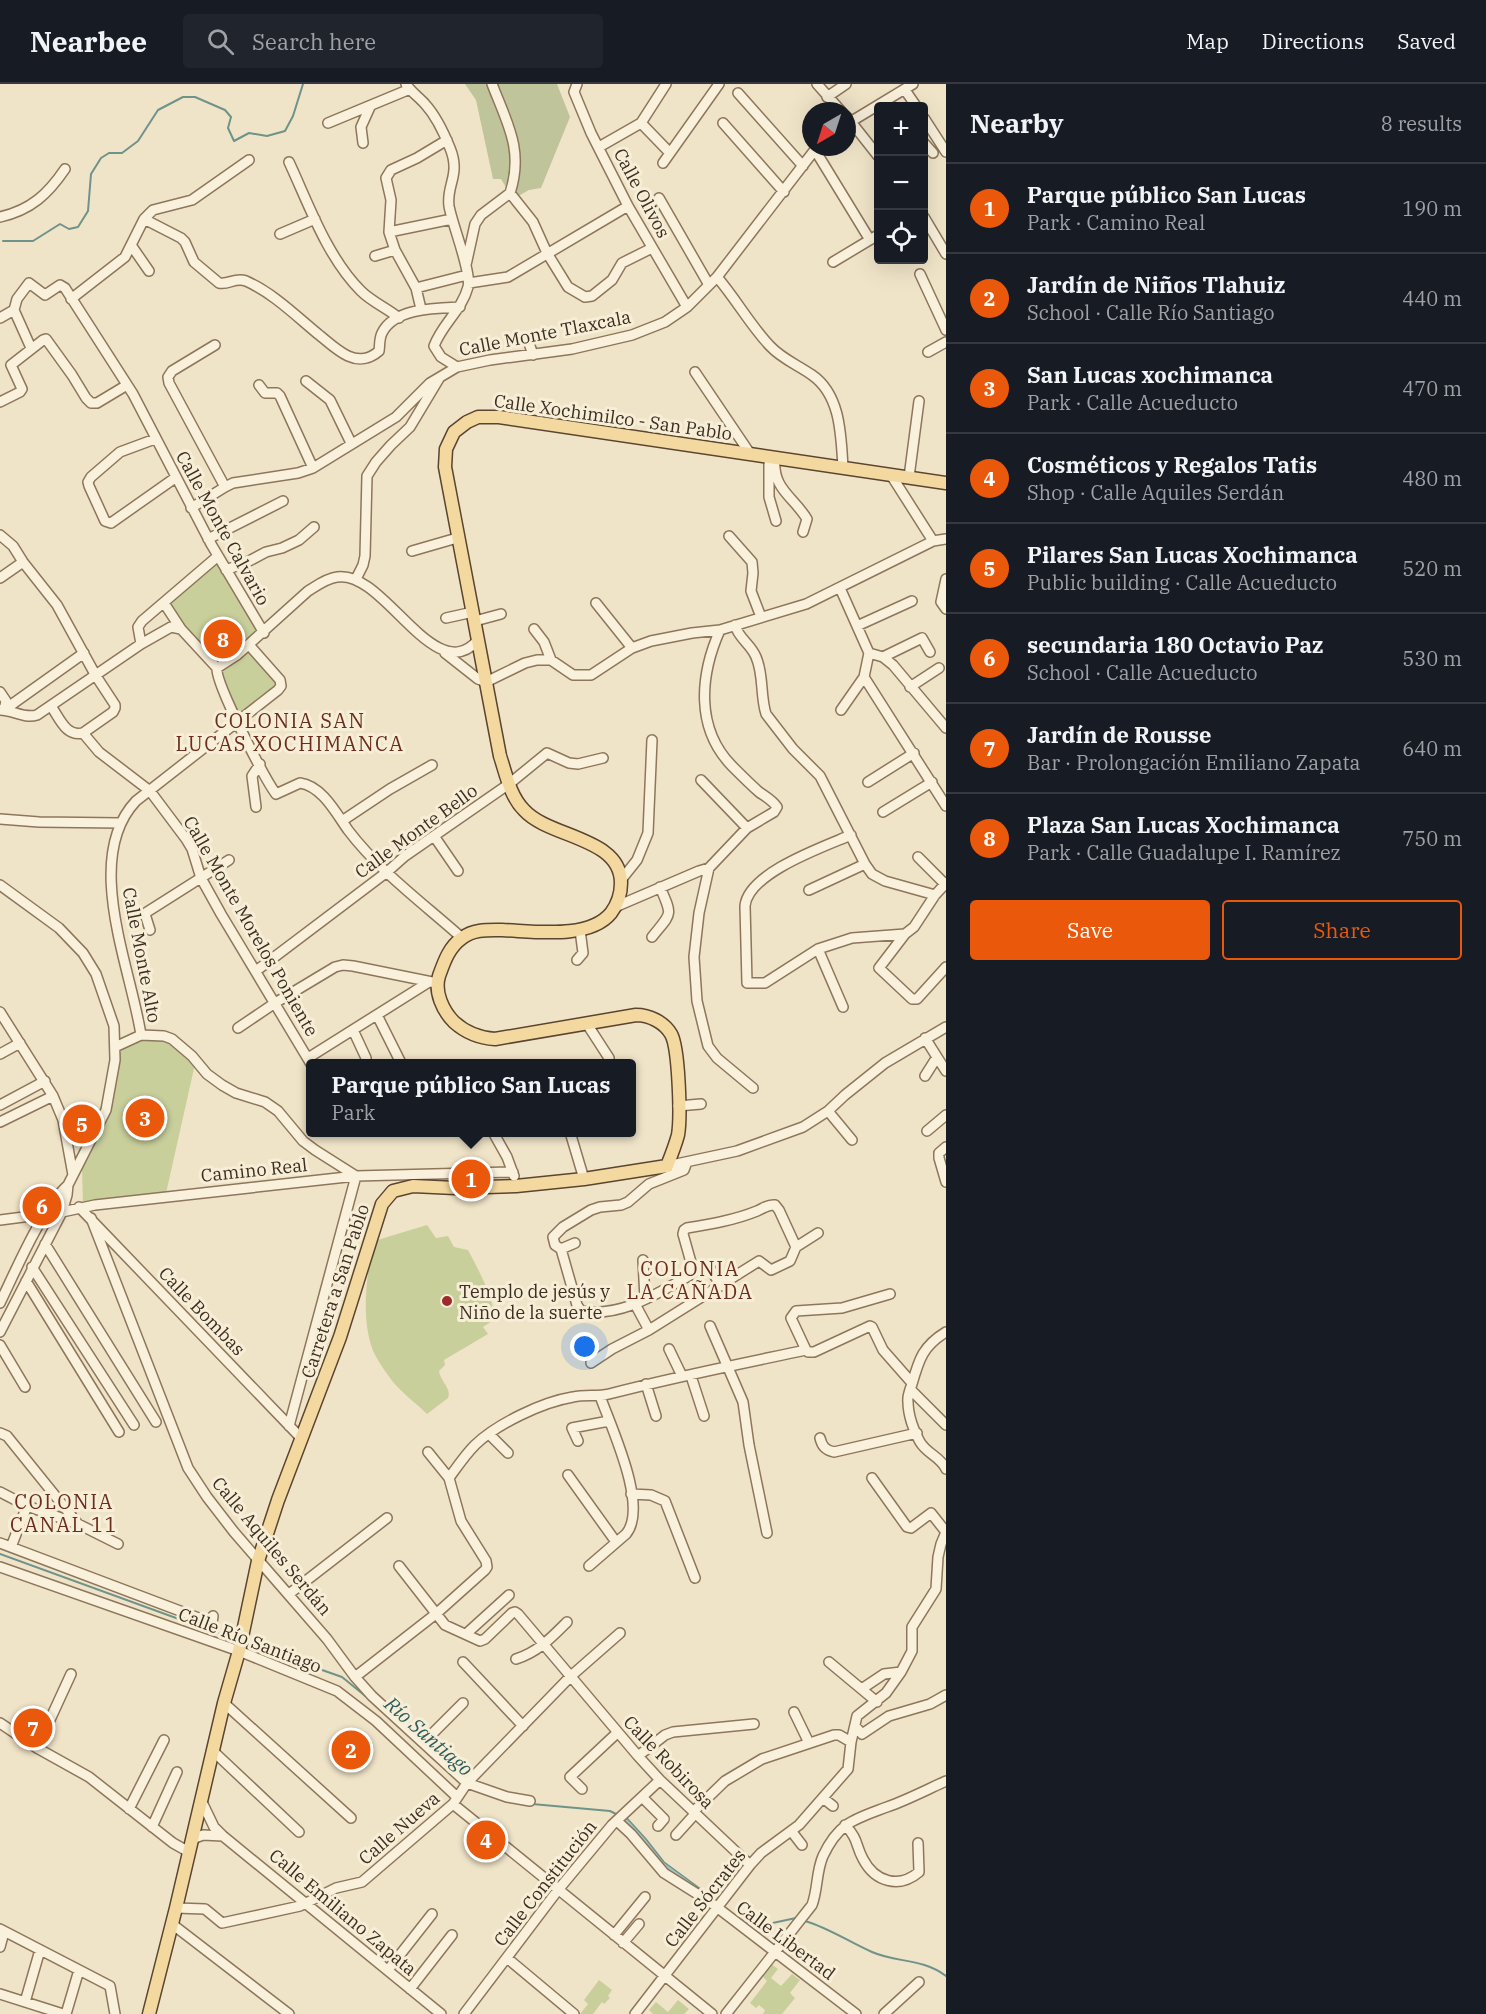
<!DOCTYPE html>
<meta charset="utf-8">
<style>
:root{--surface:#171b24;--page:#20242c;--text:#f1f3f6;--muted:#9ea1a6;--line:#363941;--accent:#ea580c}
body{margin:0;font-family:"IBM Plex Serif",serif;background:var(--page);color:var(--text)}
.controls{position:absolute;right:18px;top:18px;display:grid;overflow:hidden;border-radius:6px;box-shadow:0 6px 24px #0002}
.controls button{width:54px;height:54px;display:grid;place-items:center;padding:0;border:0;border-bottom:2px solid var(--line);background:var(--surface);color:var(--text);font:30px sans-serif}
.compass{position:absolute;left:802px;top:18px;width:54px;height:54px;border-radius:50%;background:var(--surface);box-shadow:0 6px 24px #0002;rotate:219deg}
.you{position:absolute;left:585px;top:1263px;width:21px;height:21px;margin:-15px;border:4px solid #fff;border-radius:50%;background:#1a73e8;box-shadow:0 0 0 9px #1a73e833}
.badge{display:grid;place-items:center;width:39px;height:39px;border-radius:50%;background:var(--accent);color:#fff;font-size:20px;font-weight:700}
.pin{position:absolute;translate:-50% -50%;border:3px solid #fff;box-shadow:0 2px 6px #0006}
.popup{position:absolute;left:306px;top:975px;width:330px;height:78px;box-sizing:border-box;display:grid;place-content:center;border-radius:6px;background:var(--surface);filter:drop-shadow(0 2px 4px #0005);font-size:20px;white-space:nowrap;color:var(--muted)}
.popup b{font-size:22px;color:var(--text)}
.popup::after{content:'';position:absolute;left:50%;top:100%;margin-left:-12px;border:12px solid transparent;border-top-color:var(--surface)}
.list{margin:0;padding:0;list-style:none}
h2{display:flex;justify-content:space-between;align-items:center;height:78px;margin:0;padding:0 24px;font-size:26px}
h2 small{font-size:20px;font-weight:400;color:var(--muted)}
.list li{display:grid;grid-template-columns:39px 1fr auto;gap:18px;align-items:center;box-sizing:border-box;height:90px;padding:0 24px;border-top:2px solid var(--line)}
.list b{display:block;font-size:22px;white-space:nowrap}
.list p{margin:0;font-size:20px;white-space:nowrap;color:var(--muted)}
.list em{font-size:20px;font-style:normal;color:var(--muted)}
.actions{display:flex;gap:12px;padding:18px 24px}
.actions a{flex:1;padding:14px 0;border:2px solid var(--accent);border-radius:6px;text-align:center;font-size:21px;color:var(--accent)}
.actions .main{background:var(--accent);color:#fff}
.icon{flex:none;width:33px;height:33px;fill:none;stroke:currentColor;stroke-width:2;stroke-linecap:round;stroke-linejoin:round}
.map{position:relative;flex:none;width:946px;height:1930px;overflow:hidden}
header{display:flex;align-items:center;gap:36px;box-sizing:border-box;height:84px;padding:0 30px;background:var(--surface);border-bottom:2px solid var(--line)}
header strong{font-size:28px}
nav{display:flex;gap:33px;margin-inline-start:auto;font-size:21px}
.search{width:420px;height:54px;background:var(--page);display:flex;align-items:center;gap:15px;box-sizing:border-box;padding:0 21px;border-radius:6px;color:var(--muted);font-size:22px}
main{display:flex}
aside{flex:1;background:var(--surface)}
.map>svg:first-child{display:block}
</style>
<header>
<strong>Nearbee</strong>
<div class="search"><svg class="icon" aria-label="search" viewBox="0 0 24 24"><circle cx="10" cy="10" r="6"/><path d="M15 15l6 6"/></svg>Search here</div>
<nav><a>Map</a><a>Directions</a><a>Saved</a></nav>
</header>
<main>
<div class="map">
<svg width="946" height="1930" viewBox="0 0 946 1930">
<rect width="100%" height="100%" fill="#f0e4c8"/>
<path fill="#c9cf9b" d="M218,472L264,549L249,561L281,602L237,638L216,589L164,519Z
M141,954H165L195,980L165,1114L83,1123L82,1085L102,1047L113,1020L120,973L119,964Z
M427,1141L436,1154L448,1152L454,1163L468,1166C480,1189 492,1210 495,1235L483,1243L488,1250L444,1276L445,1281L439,1287C440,1297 452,1304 448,1314L427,1330C416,1319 403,1310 393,1298C387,1290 380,1280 375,1271C360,1240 366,1190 374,1157Z
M770,1879L778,1885L771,1894L781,1902L792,1890L800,1896L790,1909L795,1914L782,1930H763L765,1926L759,1921L756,1924L750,1919L767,1897L761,1891Z
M599,1896L612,1906L608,1912L610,1914L604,1920L602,1918L593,1930H580L588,1920L584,1916Z
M678,1916L689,1925L684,1930H653L649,1926L656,1918L668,1928Z"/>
<path fill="#bfc49a" d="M465,0H557L570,33L541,104L529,106L513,115L501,95H493L476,16Z"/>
<path fill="#a9c4bc" stroke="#6f938a" stroke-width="1.5" d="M625,1732L646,1755L664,1778L706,1809L708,1813L704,1812L663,1783L620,1736Z"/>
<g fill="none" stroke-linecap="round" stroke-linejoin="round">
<path stroke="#6f938a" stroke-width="2" d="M3,157H33L60,140L69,145L78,143L88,127L91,90L101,74L109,69H122L138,57L158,26L183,13H195L225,26L231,33L228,44L234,57L249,49L267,52L285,47L293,32L303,0
M0,1470L231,1554
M248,1560L342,1593L369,1615
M426,1668L462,1700
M466,1703L508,1718L518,1719
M532,1720L610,1727L618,1731
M741,1836L759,1842L796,1834
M805,1837C829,1844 849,1858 872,1868C897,1879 922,1874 946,1892"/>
<g stroke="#8d765c" stroke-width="12">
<path id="minor" d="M406,0C411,8 419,13 425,20C436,32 444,49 450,64C461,91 446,101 449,122C452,140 472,189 468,203C462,226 442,240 434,262L441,273L457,283
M492,0C507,39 524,66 510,109L533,138L547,169L568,203L585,213L592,212L612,196L622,179L652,164
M577,0L574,8L591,49L628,122L687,223
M817,0L841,27
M905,6L916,22
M738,9L803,82
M827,13L846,0
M848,34L878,72
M924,34L946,68
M328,39L410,5
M641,39L670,69
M723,39L784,108
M847,40L913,0
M363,59L361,43L370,23
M924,59L933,69
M599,63L641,39L666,0
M815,66L870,156
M289,78C309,121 327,173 361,207C372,218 387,224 399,234
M663,79L719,0
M659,114L709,201
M0,133C31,126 48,110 65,85
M924,133L946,170
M144,135L153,126L192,116L249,76
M389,148L452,135
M280,150L315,135
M131,161L149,187
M375,172L395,166
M833,178L878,151
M466,181L475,140L481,131L510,109
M920,190L946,246
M717,193C736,215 750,241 770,262C782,275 798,281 812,291C841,311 841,352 843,384
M469,199L508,193L628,122
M416,204L467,191
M71,215L125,173L144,135L181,154L185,158L194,178L219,199C229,201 235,193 246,197C273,209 295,231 318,250C327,257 337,267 348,272C359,277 370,275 379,267C380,261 379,255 382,249C394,224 435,224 460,223
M421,225L416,204L395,166L389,148L391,116L386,94L391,86L417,74L447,56
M14,226L31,264
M0,234L14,226L17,215L29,199L45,211L60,201L65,204L133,310L211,460L264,549
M528,256L533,271
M215,261L172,287L168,293L169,299L225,403
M928,268L946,258
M695,288L751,371
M306,297L330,316L351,359
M259,301L265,309H277L280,312L313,384
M0,318L20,308L22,305L11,281L43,256L46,255L72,291L86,314L91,319H97L127,301
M155,355L120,368L91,393L88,398L89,402L105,437L111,439L175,394
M775,374C772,405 793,412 807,435L803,448
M769,380V413L776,437
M891,391L933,457
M909,393L919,317
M191,424L225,403L233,399L298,389L313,384L396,333L430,299L457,283L490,276L572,265L632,251L665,238L687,223L717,193L817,63
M0,451L13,462L23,478L57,521L96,592L115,621V624L113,628L83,649
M729,452L752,478L753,489L751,507L761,533
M208,455L283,417
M412,467L457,454
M226,486L249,477L266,468L282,464L299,456L314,443
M0,494L23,478
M356,495L363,481L365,472L367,392L376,378L391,361L410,343L440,293
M946,495L941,518L946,525
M840,504L869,569L864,593L946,722
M164,519L181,545
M596,519L632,564
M446,534L473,528
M475,537L501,530
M735,541C738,554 751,560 756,573C764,591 760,611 766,630L793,665L820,692L865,780L872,790L885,797L935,811
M857,542L912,517
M534,545L544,558L551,576
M720,546C700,591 695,644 732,682C741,691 750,700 759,708C766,713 772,716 777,723L774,728L747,744L709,784L699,829L694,873L697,917L708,962L717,974L753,1004
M141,560L138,543L142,537L218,472
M445,569L478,595L486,598L525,579L537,576H551L573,591H591L632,564L651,557L692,549L720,546L806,520L933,457L946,455
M869,569L883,573L893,581L946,644
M883,573L922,554L930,568
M217,584C215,599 265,695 276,710L300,699C322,702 336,729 348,746C379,787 424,820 462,854
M910,603L939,584
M0,608L6,617L4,626
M51,622C60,635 66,653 83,649L99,668L150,707L186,755L192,765L201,794L221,830L311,980
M0,626C13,626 24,635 37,631L141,560L171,543L181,545L217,584L237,571L308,507C316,502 327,494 337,493C384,485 434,606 478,556
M4,626L84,569
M841,626L864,593
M701,696L747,744
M868,698L914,669
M256,723L252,692L260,680
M883,728L932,698
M0,735L39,738L120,739
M342,737L390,705L432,681
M851,751C823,763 748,789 745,822L747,899H765L818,865L852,854L905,850L914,843L935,811L946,799
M434,752L458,787
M918,773L945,800
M621,796L637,776L648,749L652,656
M0,801L59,844L83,869L96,890L114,942L115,976L106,1026L68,1101L67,1111L62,1128L0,1248
M809,806L865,780
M615,823L699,787L709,784
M150,846L145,830L147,828L229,776
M905,850L879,884L912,915H917L946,883
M652,853C672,828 673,833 660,803
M818,865L843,923
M577,876L583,869L580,846
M256,887L387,788L405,772L509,700L547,669L569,679L578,680L603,674
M0,928L53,1012L63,1036L73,1091
M377,931L401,979
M587,940L609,974
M238,944L275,919L335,883L343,881L353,882L437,899
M353,946L366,974
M141,951L164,952L172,955L192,972L207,990L222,1001L236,1009L265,1018L278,1027L303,1057L315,1066L356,1092L289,1342
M115,963L141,951C131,884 82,774 136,717L278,606L281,602L280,596L249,561
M0,970L20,959
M937,973L946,987
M308,974L429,898
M925,992L937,973L925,954
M0,1021L45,997
M678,1022L701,1020
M828,1027L852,1056
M0,1038L53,1012
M927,1047L946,1031
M493,1048L507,1073L514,1092
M570,1048L584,1095
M946,1063L939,1069V1074L946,1098
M687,1078L684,1086L649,1100L628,1118L621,1121L600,1123L591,1126L563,1143L553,1153L555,1161L561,1165L577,1221L581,1227C623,1234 659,1208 694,1189L683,1150L684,1146L687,1144C711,1140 735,1136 757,1127C764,1124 768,1120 775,1121L779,1126L796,1163
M667,1082L737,1067L803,1043L828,1027L845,1011L885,979L946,943
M79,1123L301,1354
M91,1134L188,1384L207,1413L234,1448L327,1555L355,1593L372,1612L467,1699L453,1720L362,1798L336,1804L300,1822L222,1839L205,1825L176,1824
M0,1136L62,1128L95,1121L356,1092L513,1088
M45,1160L156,1338
M561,1165L575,1159
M643,1176L645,1215
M32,1183L134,1341
M694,1189L704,1183L710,1184L721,1202
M26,1197L119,1348
M0,1219C16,1186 42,1124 68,1101
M635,1220L649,1246
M710,1242L743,1318L749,1361L767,1449
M946,1248C923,1262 919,1275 912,1300C910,1306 907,1312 908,1318C908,1331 914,1348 920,1358C927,1370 941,1373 946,1385
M0,1261L25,1303
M669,1265L682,1292
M806,1266L791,1234L796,1227L842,1224L890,1210
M591,1279L612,1265L649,1246L759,1177L771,1186L790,1177L796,1163L818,1149
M691,1292L704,1332
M646,1300L656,1332
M910,1305L946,1341
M0,1349L7,1352L78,1440
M489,1350L508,1369
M820,1354C822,1362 825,1366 834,1368L917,1349
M578,1357L572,1344L609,1337
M428,1368L449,1394
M568,1391L616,1458
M872,1394L907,1443L911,1444L931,1429L946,1448
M0,1408L27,1422L78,1440L118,1460
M631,1410L651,1411L665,1417L695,1494
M0,1459L212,1539L213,1532
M11,1463L27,1422
M399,1482L445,1541L480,1557L485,1555L512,1529L515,1528L518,1530L638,1672L660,1696L750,1781
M589,1482L626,1450C649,1423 611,1343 600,1312
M0,1483L239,1567L337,1607L376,1637L457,1713
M289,1510L387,1434
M466,1550L509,1511
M516,1575C538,1568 551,1554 567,1538
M463,1578L523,1642
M829,1578L877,1618
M355,1593L437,1529L485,1486L487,1483L486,1477L461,1437L449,1394C457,1383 465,1371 475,1361C497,1340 542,1318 573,1313C585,1310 597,1313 609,1310C674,1293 740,1280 806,1266L808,1268H814L870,1242L872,1243L883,1266L912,1299
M863,1604L884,1590L901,1588
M224,1619L351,1734
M794,1628L809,1659
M0,1639L37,1664L89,1693L173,1759L189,1768
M855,1642L862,1650L889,1632L930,1620L946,1611
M424,1658L463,1619
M37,1664L71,1590
M213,1667L299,1748
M638,1672L665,1651L673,1648L754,1640
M582,1705L570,1693L617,1649
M642,1713L664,1735L658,1742
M823,1714L833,1722
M530,1717L507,1713L467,1699L571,1592L620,1549
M202,1718L214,1743L223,1752L441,1930
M453,1720L712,1930
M129,1725L164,1656
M693,1728L725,1697L762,1675L834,1651H839L851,1658
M617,1737L631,1750L664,1789L710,1818L856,1930
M845,1741C859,1756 855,1760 863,1775C875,1798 899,1805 919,1788L918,1759
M152,1743L177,1688
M792,1748L802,1761
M676,1751L695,1730
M192,1755L203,1751L223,1752
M172,1840L289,1930
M0,1845L110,1902L115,1930
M614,1851L645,1813
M623,1859L639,1840
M0,1863L4,1848
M507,1874L574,1930
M388,1886L432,1830
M410,1905L452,1851
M0,1910L63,1930
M25,1918L40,1866
M66,1930L79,1886
M464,1930L558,1806L612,1741L660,1696
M635,1930L750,1781L761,1769L799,1741L848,1685L851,1658L857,1632L886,1609L901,1588L912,1567V1543L936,1505L938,1473L941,1460L946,1448
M726,1930L812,1821C818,1805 816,1788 823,1772C839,1738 855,1735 887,1723C907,1716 926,1706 946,1697
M884,1930L919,1898"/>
</g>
<g stroke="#5b4430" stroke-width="15">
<path id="major" d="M149,1930L176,1824L224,1619L239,1567L258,1477L278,1416L340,1253L382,1120L393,1107L413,1102L455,1104L516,1102L584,1095L667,1082C671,1072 675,1062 678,1051C681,1034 679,964 671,950C664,938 649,931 636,931L495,955C480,954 465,948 454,938C443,927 434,908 439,892C444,878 449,863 462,854C474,845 488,846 502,846C533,847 589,856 611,829C617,821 621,810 621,799C621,753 549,754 524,726C510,712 506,690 500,672L445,383L446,365L454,348L467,338L478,333H499L946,399"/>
</g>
<use href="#minor" stroke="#faf1dc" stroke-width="9"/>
<use href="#major" stroke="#f3d9a0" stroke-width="12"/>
</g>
<circle fill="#9e2a2b" stroke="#f7eed8" stroke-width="2" cx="447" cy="1217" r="6"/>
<g text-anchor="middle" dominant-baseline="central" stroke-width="6" stroke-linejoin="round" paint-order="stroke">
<g font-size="18" fill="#3d2e20" stroke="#f7eed8">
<text transform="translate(642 109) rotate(62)">Calle Olivos</text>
<text transform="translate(545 249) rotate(-11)">Calle Monte Tlaxcala</text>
<text transform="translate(613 333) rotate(8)">Calle Xochimilco - San Pablo</text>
<text transform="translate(223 444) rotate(61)">Calle Monte Calvario</text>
<text transform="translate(416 747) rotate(-36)">Calle Monte Bello</text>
<text transform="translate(251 842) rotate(60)">Calle Monte Morelos Poniente</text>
<text transform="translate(142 871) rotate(79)">Calle Monte Alto</text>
<text transform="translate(254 1086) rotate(-6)">Camino Real</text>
<text transform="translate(335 1207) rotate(-72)">Carretera a San Pablo</text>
<text transform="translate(202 1227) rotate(46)">Calle Bombas</text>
<text transform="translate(272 1462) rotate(50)">Calle Aquiles Serdán</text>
<text transform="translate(250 1556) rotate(21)">Calle Río Santiago</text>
<text transform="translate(669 1678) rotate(46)">Calle Robirosa</text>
<text transform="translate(399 1744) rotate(-41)">Calle Nueva</text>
<text transform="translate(545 1799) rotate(-52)">Calle Constitución</text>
<text transform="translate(705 1814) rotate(-52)">Calle Sócrates</text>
<text transform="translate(343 1828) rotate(40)">Calle Emiliano Zapata</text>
<text transform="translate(786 1856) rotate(37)">Calle Libertad</text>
</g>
<g font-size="18" fill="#3d2e20" stroke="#f7eed8" text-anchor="start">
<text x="459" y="1207">Templo de jesús y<tspan x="459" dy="21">Niño de la suerte</tspan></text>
</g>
<g font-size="20" letter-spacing="1.5" fill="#6b2e1e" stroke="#f7eed8">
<text x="290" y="636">COLONIA SAN<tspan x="290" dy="23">LUCAS XOCHIMANCA</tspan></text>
<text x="690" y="1184">COLONIA<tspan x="690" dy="23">LA CAÑADA</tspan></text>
<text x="64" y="1417">COLONIA<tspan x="64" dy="23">CANAL 11</tspan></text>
</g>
<g font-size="20" font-style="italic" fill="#2f5d5a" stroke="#f7eed8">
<text transform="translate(429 1652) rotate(41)">Río Santiago</text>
</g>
</g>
</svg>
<div class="controls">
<button>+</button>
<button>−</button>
<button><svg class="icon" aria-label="locate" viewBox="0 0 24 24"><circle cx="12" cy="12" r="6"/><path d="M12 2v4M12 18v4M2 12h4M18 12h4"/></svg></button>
</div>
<svg class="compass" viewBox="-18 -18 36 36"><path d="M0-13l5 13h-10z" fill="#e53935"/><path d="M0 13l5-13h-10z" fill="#9ea1a6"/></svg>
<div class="you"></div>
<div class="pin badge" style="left:471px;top:1095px">1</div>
<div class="popup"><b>Parque público San Lucas</b>Park</div>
<div class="pin badge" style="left:351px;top:1666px">2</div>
<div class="pin badge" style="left:145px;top:1034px">3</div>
<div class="pin badge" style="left:486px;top:1756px">4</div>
<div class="pin badge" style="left:82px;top:1040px">5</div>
<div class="pin badge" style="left:42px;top:1122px">6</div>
<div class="pin badge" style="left:33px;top:1644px">7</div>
<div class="pin badge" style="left:223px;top:555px">8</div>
</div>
<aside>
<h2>Nearby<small>8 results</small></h2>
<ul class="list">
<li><span class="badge">1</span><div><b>Parque público San Lucas</b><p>Park · Camino Real</p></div><em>190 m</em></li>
<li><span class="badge">2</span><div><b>Jardín de Niños Tlahuiz</b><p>School · Calle Río Santiago</p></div><em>440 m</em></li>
<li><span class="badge">3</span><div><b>San Lucas xochimanca</b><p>Park · Calle Acueducto</p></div><em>470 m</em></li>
<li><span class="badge">4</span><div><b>Cosméticos y Regalos Tatis</b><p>Shop · Calle Aquiles Serdán</p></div><em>480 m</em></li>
<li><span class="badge">5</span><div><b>Pilares San Lucas Xochimanca</b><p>Public building · Calle Acueducto</p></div><em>520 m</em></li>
<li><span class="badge">6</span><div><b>secundaria 180 Octavio Paz</b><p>School · Calle Acueducto</p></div><em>530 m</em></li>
<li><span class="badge">7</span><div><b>Jardín de Rousse</b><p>Bar · Prolongación Emiliano Zapata</p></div><em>640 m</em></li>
<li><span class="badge">8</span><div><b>Plaza San Lucas Xochimanca</b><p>Park · Calle Guadalupe I. Ramírez</p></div><em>750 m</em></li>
</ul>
<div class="actions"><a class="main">Save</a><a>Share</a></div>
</aside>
</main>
